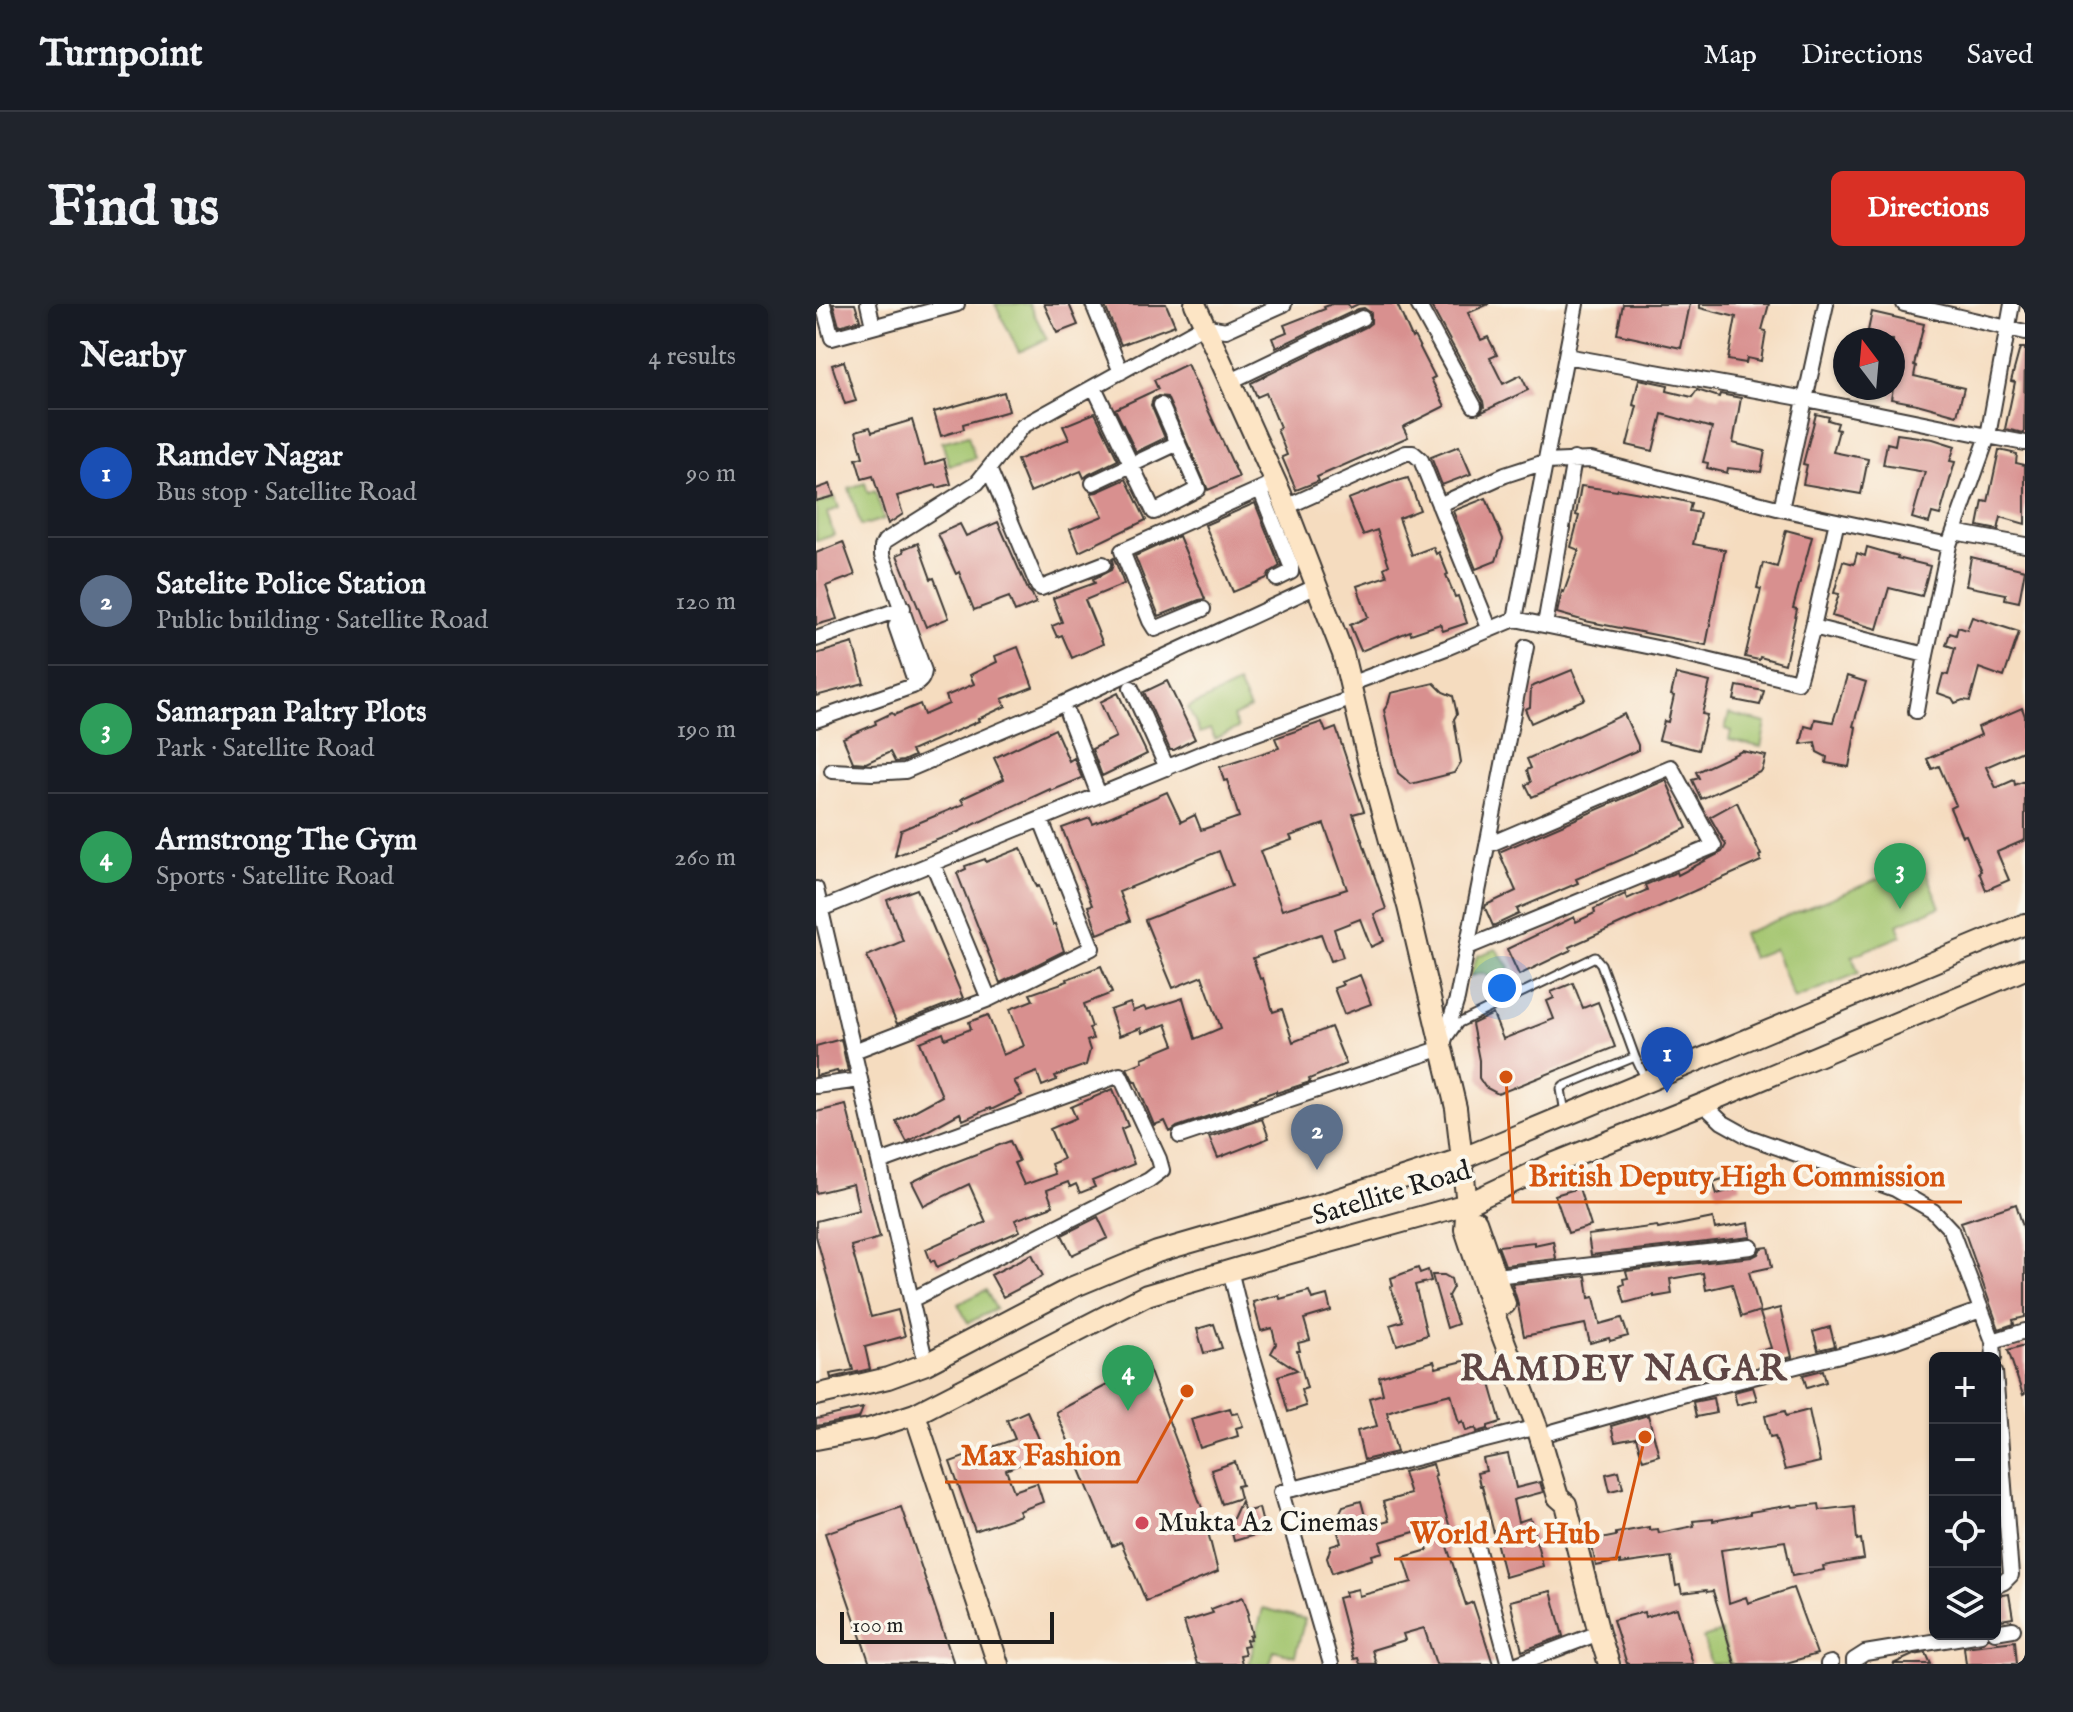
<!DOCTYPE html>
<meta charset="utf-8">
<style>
:root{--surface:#171b24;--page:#20242c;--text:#f1f3f6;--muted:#9ea1a6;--line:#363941;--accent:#d93025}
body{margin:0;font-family:"IM FELL English",serif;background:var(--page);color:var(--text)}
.controls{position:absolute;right:24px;bottom:24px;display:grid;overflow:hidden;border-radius:12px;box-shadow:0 2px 6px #0004}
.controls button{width:72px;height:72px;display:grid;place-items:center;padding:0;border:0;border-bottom:2px solid var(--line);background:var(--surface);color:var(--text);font:40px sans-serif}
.compass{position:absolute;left:1017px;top:24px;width:72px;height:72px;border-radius:50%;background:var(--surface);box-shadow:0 2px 6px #0004;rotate:344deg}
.scale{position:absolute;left:24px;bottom:20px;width:214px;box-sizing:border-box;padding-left:8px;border:4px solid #1c1c1c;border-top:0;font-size:22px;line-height:28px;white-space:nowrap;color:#1c1c1c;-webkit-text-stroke:6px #fbf7ec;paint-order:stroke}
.you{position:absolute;left:686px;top:684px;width:28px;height:28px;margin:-20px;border:6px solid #fff;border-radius:50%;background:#1a73e8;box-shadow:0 0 0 12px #1a73e833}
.badge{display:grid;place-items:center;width:52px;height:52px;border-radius:50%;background:var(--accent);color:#fff;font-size:26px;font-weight:700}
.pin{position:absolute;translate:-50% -66px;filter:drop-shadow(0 2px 4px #0008)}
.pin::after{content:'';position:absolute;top:42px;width:28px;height:24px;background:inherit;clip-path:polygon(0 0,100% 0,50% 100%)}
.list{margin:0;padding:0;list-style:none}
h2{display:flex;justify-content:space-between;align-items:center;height:104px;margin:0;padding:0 32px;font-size:34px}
h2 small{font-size:26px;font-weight:400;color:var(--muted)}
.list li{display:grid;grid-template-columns:52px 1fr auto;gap:24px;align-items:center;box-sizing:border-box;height:128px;padding:0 32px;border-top:2px solid var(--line)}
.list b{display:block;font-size:30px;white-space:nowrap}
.list p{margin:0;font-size:26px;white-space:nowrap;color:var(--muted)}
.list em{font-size:26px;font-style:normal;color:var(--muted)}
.icon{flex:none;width:44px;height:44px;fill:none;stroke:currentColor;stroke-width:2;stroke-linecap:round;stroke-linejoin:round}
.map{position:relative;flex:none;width:1209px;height:1360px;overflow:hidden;border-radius:12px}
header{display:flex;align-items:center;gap:48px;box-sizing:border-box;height:112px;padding:0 40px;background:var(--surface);border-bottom:2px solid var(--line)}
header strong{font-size:38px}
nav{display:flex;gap:44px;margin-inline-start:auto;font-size:28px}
.intro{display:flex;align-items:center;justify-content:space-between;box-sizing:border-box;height:192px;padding:0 48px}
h1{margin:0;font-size:56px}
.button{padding:20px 36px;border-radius:12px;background:var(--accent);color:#fff;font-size:28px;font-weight:700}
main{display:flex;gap:48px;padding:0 48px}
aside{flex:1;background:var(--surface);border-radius:12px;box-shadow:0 2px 6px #0004}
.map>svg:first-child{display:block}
</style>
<header>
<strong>Turnpoint</strong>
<nav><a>Map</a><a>Directions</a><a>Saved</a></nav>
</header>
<div class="intro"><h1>Find us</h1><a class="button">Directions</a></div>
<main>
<aside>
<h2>Nearby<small>4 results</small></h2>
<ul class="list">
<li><span class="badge" style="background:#1a4fb4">1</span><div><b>Ramdev Nagar</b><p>Bus stop · Satellite Road</p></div><em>90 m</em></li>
<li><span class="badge" style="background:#5c6f8a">2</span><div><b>Satelite Police Station</b><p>Public building · Satellite Road</p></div><em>120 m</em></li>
<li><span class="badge" style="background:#2e9e5b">3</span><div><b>Samarpan Paltry Plots</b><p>Park · Satellite Road</p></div><em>190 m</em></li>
<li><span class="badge" style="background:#2e9e5b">4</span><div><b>Armstrong The Gym</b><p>Sports · Satellite Road</p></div><em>260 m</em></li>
</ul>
</aside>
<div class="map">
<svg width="1209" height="1360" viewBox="0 0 1209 1360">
<rect width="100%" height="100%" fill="#fbf7ec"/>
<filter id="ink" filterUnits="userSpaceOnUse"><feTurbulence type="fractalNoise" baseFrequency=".0125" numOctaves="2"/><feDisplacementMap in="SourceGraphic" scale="16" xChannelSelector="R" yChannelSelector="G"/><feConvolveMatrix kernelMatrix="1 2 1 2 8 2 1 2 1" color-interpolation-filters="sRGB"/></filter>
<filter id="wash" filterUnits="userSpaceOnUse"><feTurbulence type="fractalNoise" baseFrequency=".006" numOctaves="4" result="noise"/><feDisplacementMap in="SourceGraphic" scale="32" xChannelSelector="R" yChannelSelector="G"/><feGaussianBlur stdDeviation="1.8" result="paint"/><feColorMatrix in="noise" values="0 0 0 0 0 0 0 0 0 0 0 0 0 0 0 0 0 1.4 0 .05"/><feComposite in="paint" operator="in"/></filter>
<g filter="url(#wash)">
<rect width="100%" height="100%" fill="#f5dcbf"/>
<path fill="#a2c46d" stroke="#5f7044" stroke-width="2" d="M179,0H213L231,35L203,48Z
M152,131L159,154L133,161L126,138Z
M49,179L52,189L59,187L68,215L45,222L33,184Z
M19,193L23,204L11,209L18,231L0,237V200Z
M422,380L434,405L417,413L422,424L399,435L394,425L384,429L372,404Z
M913,410L950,419L945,443L913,436L915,427L909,425Z
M1097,561L1100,567L1108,564L1124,603L1081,620L1085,632L1036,652L1043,669L978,695L958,645L936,654L926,630Z
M680,645L694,663L683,677L666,669L654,672L661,652Z
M170,986L180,1005L152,1019L142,1000Z
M447,1304L489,1315L479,1352L458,1346L454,1360H433Z
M905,1328L915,1360H895L887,1334Z"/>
<g id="blocks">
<path fill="#d8908f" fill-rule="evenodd" d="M17,0H39L44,16L23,22Z
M228,0H253L262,21L241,29Z
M288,0H350L359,21L305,41Z
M516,0H532L534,4L542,0H581L596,34L598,32L619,73L615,75L629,102L587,123L592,133L501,173L503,177L480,186L466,153L471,151L461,125L464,123L450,89L441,93L435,79L550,23L555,19V9L548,4L542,5L460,44L456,34L471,28L468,21L509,5L508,3Z
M614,0H673L652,9L665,36L672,33L681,51L674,54L687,80L705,71L712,86L664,109L668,103L667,97Z
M807,0H874L865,44L801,30Z
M884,0H953L946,26L950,27L945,57L931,54L930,59L912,56L920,13L884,4Z
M1056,8L1108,20L1098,61L1100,62L1098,72L1148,84L1141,111L1101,100L1075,95L1079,74H1077V36H1050Z
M1204,44H1209L1208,129L1189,125L1199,78L1195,77Z
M28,57L40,97L29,100L16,61Z
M371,60L423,173L392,186L351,93L342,92L337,95L335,101L349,134L320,148L299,105L342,85L338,76Z
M823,75L852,81L851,87L876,93L881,86L903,93L904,90L925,94L917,139L949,147L945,168L912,164L911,169L891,164L892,159L887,158L896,124L846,110L837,147L811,141L821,102L817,101Z
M188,88L193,107L147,120L148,125L125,132L118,108Z
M279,109L302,156L273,170L268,174L265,167L214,188L201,156L253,135L247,122Z
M1000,110L1013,113L1012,116L1022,119L1020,125L1023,126L1017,148L1052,155L1045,190L987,180L991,161L987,160Z
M96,116L109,161L128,155L135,180L121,184L120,181L81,192L87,210L72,220L57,172L46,175L40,155L47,153L40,127L54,123L56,128Z
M1081,130L1117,135L1139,142L1134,157L1139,158L1124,211L1116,209L1113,219L1096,214L1109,168L1067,161L1071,139L1079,141Z
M643,142L655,170L626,181L615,153Z
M1183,146L1201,150L1200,159L1209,161V220L1185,213L1182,226L1162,222L1167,197L1172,198Z
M592,174L604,206L583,214L596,251L617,243L620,250L623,248L632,270L630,271L639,293L642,292L651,319L627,327L624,320L595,330L594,327L545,347L534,321L552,313L541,282L571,272L568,264L573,261L561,226L547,231L532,195L582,176V177Z
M310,175L330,216L263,248L254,225L287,212L275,189L281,188Z
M14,180L18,192L0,197V185Z
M765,182L801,187L802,185L858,195L875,199L873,207L884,209L877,240L909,246L890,341L769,317L741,309L746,287L748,288L763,246L755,243L763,212L760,211Z
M670,194L687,235L680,257L660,265L637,207Z
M439,199L464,262L453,269L451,274L417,288L389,221Z
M182,218L212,286L216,290L220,299L199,308L193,293L158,306L143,268L140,270L122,230L144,220L150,232Z
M970,226L996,233L977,304L981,305L969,360L944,353L943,356L929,353L945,285L941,284L947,259L961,263Z
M363,232L389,295L383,296L343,312L319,252Z
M27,238L39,271L10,282L21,315L0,321V249Z
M102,239L115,275L118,274L133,314L110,323L81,251L88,248L87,245Z
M1051,243L1082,252L1081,254L1114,262L1106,292L1073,284L1061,325L1016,312L1023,290L1018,289L1027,257L1038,260L1041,249L1049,252Z
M1155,253L1209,266L1203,298L1189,295L1190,290L1150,282Z
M298,254L308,280L269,296L287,340L256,354L246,331L241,333L236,322L246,318L237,294L279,279L277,275L295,266L297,261L296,255Z
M1156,313L1203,328L1188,373L1163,364L1154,397L1147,396L1139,399L1136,394L1122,389L1127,370L1132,371L1139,344L1130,341L1134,329L1140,331L1142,323L1151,326Z
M37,339L48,379L0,392V350Z
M202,343L217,383L186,395L190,402L162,415L163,417L95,447L98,452L87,457L79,458L74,448L50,459L37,458L27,434L60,420L59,417L76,409L78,411L104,400L108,411L133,400L130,392L158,380L154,371L181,358L179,352Z
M756,366L769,395L715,419L709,405L714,403L715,383Z
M860,370L894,378L886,410L891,411L882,446L843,436L848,417L852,418L858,392L855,391Z
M1031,372L1050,378L1037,422L1040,423L1033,463L1010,459L1011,453L1001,448L999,438L985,440L989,422L997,424L999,415L1017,418Z
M351,377L379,435L358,446H354L328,388Z
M618,379L627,388L637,392L641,410L638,415L645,458L638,469L595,480L582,469L568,406L572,400L575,389Z
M921,382L948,387L944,401L918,396Z
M302,389L331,450L286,472L276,445L300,433L284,398Z
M1206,404L1209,412V446L1170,463L1180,484L1198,476L1199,481L1209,477V536L1181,548L1193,576L1170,586L1163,568L1165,567L1150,531L1146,532L1134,504L1140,501L1123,462L1116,465L1111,455L1165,431L1162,423Z
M808,410L822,441V446L716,493L710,481L715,478L711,466L715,464L711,455Z
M506,418L510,428L520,424L548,507L537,510L570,605L558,610L568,637L555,643L544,615L518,625L527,653L515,657L505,630L437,654L444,675L447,674L457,708L466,705L477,738L515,723L530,760L493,775L494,778L460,789V787L438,795L439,796L361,823L354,828L349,817L338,821L320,778H318L311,764L327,758L326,754L358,741L350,720L326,729L325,724L303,732L294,706L314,699L317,707L328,703L330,706L367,694L379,735L405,724L386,672L357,684L329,616L416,582L403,547L303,588L314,617L282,630L272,602L276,601L246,524L274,514L277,520L351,488L365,518L379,511L385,526L423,513L411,476L408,477L404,463L463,444L459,434ZM508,520L531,585L466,606L444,547L476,536L474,532Z
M239,425L253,457L258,454L266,474L235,487L234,485L142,528L79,552L85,526L148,500L145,495L188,475L178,454Z
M926,447L950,452L946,467L885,495L876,476L883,474L880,468Z
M850,476L871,524L820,548L821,549L760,575L762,579L701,605L703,610L677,622L669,604L670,601L700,587L683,548Z
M921,498L945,551L943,552L945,557L753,643L755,646L703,671L691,645L758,613L760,618L779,609L778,605L809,590L811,595L831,586L829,581L861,568L862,571L906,548L910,541L894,513Z
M205,544L221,583L223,582L237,621L239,620L248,647L184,679L141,569L150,565L149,562L169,555L170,558Z
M101,585L147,694L81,720L51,652L87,637L71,596Z
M285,662L296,689L268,700L276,723L273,724L277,735L271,737L274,746L270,761L239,772L241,776L226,782L221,768L198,777L206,791L175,806L174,804L147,816L144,809L91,838L80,817L126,792L104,738L127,729L129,735L155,725L153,718L172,711L187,751L208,742L194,705L217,696L214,690L252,677L251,675Z
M544,671L555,700L528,710L518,684L527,681L525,678Z
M757,679L767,704L782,698L799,743L682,790L669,783L663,774V756L656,720L677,710L687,735L738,715L731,697L738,694L735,688Z
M25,735L32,767L22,769L21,767L0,772V742Z
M297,785L312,822L305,825L318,860L276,877L279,883L264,889L260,880L254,883L252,878L231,886L237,902L199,916L204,927L121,963L118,956L115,958L110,945L170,918L153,880L108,902L96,878L129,862L194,837L203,857L198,859L208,881L239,870L235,860L247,855L234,825L260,814L255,803Z
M30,801L64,934L35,942L55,1013L82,1006L89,1032L49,1043L54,1065L15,1074L14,1070L37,1066L0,932V917L43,906L37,880L0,889V808Z
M446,815L453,834L402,854L393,833Z
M922,870L925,883L901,890L897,878Z
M763,884L775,922L752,929L739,891Z
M1200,900L1209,929V1013L1197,1016L1198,1020L1183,1025L1145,918Z
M282,913L292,934L256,951L246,931Z
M897,914L899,925L933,919L935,933L775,951L772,931L841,922L842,925Z
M737,937L740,955L689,961L682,942L718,938V941Z
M952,943L956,963L933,968L944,1007L925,1013L916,980L890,986L887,969L854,975L856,990L838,993V991L809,999L804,982L808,980L807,975L812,974L810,967L936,953L942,950L945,944Z
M216,950L227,972L187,993L175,971Z
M602,964L604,969L612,966L615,977L599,981L611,1031L581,1041L574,1021L587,1017L575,983L577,982L575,974Z
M616,971H628L635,975L637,983L632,992L642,1020L631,1024Z
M770,972L773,994L778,993L784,1020L806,1014L812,1032L794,1037L793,1034L774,1039L769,1020L708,1032L701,996L696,980Z
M493,987L496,995L511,991L515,1007L488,1015L494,1036L482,1039L484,1047H481L491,1084L485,1086L490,1102L472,1108L462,1072L481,1066L455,1049L460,1040L456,1024L445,1027L437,998L463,991L464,995Z
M964,1004L976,1053L947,1060L943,1047L955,1044L944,1009Z
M398,1020L406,1044L388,1049L381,1025Z
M1014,1023L1019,1042L1002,1046L997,1028Z
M1209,1041V1090L1207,1091L1192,1046Z
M656,1055L660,1069L670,1066L685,1118L672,1122V1125L661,1128L660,1124L650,1127L647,1117L643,1119L635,1090L598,1099L571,1108L581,1148L548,1156L541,1127L561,1122L553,1094L567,1090L563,1073L618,1057L620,1064Z
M331,1060L386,1204L402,1268L330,1297L305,1238L296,1242L240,1108Z
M1007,1066L1010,1078L991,1084L987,1071Z
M937,1083L941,1096L921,1101L918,1088Z
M897,1094L900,1109L880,1113L877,1098Z
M47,1104L43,1114L0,1122V1115Z
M414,1104L416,1110L422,1109L427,1122L420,1124L422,1132L384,1144L375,1115Z
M993,1106L1004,1158L969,1166L959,1132L954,1133L949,1112L969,1107L970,1112Z
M211,1107L229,1149L190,1166L198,1187L221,1179L227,1198L203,1207L205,1211L159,1227L134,1158L199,1135L191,1116Z
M832,1111L843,1151L827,1156L820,1134L799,1138L795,1122Z
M692,1150L700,1184L724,1178L727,1188L697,1196L702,1218L714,1214L727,1262L689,1273L666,1182H664L661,1169L670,1167L667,1155Z
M419,1158L426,1181L421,1182L424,1194L406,1200L395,1166Z
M617,1160L620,1171L618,1172L635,1227L627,1230L650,1301L657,1298L677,1360H620L608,1324L587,1330L589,1336L556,1346L560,1360H544L542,1354L538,1355L522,1294L530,1292L529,1288L542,1285L543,1292L596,1278L588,1253L612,1246L605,1226L564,1238L567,1248L556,1251L557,1255L516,1269L511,1254L515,1242L525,1239L519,1218L527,1202L545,1197L552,1223L573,1217L567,1198L594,1190L587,1168Z
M803,1167L807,1184L794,1187L790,1170Z
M425,1197L429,1208L443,1204L449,1228L418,1237L414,1221Z
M1003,1200L1004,1206L1038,1202L1041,1236L1045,1235L1048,1255L1007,1262L1008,1266L976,1272L969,1237L905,1246L913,1299L930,1293L932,1299L977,1284L1001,1350L967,1360H919L897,1287L891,1288L890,1286L866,1289L864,1281L860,1282L855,1253L804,1260V1257L780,1262L775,1237L800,1232V1229L833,1223V1226L842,1225L843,1229L878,1222L877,1217L897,1215V1217L934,1210V1208L976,1201L977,1203Z
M85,1203L138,1360H54L9,1229Z
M735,1287L747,1332L706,1347L694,1297Z
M1193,1290L1197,1314L1179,1317V1292Z
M427,1293L433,1310L431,1311L436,1331L433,1332L434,1335L430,1336L432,1341L427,1342L429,1350L424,1351L426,1360H381L368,1318L397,1309L395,1305Z
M861,1304L877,1360H811L797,1316L828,1308L829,1313Z
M1199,1337L1201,1360H1150L1148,1343Z
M1110,1349L1115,1360H1077L1097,1351Z"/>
</g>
</g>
<g filter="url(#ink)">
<use href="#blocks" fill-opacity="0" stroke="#3d3934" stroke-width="2"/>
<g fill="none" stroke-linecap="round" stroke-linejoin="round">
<g stroke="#3d3934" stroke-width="11">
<path id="lane" d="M634,732L643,719L779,653L785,660L819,753
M749,809L745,785L748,782L819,753L830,776"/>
</g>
<g stroke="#3d3934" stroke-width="18">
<path id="street" d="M7,0L16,34L141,0
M52,0L57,22
M277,0L305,68
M602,0L658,102
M1088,0L1209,28
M750,52L990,95L1172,132L1196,0
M413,78L546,14
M278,83L338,208L382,185L345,101
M173,165L222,282L225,284L287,260
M277,179L362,139
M444,185L475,262V268L461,275
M623,201L689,171L729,158L775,156L965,205L1133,241L1172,132L1209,139
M470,203L590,149H597L605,156L674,326
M965,205L1010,0
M1138,228L1209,241
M87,304L80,322L98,374L97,382
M387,305L339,325L334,317L306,247L460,178
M699,315L760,0
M729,321L758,155
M997,323L1110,351
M0,335L87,304
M534,380L630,344L699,315L841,344L982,378L997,323L1021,217
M315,384L351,464
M1100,407L1110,351L1133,241
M252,411L283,491
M0,416L97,382C104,378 107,375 108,367L66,251V243L69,237L161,179L207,122L387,22L410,26L468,0
M16,467L56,469L89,467L242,402L501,282
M117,560L173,695
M0,585L110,1060
M0,607L386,449L537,394
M652,643L898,542L855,463L672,541
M38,747L173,695L276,644L225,516
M0,782L44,776
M887,800L906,818L933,833L1079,885L1117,907L1135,926L1177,1037L1209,1027
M364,832L626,744L641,695L710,343
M64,858L304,771L343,855L346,866L333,876L95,996
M414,966L429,1027L477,1185
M679,972L935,943
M1177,1037L1178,1054
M1179,1068L1195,1271L1188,1278L1179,1282
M736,1128L866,1091L1075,1038L1165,1006
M661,1243L692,1357L696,1360
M1179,1328L1197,1325
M515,1360L465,1188L721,1123
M701,1360L783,1329
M1012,1360L1015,1359
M1038,1360V1356L1049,1349L1165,1330"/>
</g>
<g stroke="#3d3934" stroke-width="24">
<path id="secondary" d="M379,0L465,190L527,350L554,464L592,602L640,804L651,900L649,925L673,997L721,1123L742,1193L750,1200L783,1329L793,1360
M660,917L689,1000
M0,1091L72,1074L110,1060L257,983L341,948L510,899L645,855L1209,620
M99,1110L182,1360
M0,1135L53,1125L99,1110L331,991L467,951L651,900L734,861L887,800L1209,665"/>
</g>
<use href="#lane" stroke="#fff" stroke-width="7"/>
<use href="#street" stroke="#fff" stroke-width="14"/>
<use href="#secondary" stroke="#fde5c5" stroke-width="20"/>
</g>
</g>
<circle fill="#d1495b" stroke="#fbf7ec" stroke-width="3" cx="326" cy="1219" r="8"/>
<g text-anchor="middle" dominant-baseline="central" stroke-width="8" stroke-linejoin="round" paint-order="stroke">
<g font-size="28" fill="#1c1c1c" stroke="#fbf7ec">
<text transform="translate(576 890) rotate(-17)">Satellite Road</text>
</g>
<g font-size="28" fill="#1c1c1c" stroke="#fbf7ec" text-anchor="start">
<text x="342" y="1219">Mukta A2 Cinemas</text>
</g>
<g font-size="36" font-weight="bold" letter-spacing="2" fill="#5e4544" stroke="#fbf7ec">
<text x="808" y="1066">RAMDEV NAGAR</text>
</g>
</g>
<path fill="none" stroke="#d4530e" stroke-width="3" d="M690 773L697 898H1146M371 1087L321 1178H129M829 1133L800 1255H578"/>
<g fill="#d4530e" stroke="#fbf7ec" stroke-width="3">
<circle cx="690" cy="773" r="8"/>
<circle cx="371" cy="1087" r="8"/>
<circle cx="829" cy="1133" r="8"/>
</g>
<g font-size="30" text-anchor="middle" font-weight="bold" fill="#d4530e" stroke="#fbf7ec" stroke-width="8" stroke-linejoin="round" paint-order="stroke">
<text x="921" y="882">British Deputy High Commission</text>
<text x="225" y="1161">Max Fashion</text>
<text x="689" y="1239">World Art Hub</text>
</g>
</svg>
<div class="controls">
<button>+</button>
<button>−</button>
<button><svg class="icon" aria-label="locate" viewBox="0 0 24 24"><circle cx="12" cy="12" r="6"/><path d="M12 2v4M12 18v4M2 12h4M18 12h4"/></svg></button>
<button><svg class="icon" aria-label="layers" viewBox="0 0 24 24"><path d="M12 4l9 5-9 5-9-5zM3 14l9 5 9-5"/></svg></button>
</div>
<svg class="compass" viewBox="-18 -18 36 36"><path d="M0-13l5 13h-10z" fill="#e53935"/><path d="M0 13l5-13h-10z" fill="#9ea1a6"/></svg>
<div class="scale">100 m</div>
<div class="you"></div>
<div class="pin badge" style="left:851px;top:789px;background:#1a4fb4">1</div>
<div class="pin badge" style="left:501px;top:866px;background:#5c6f8a">2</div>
<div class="pin badge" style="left:1084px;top:605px;background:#2e9e5b">3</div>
<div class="pin badge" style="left:312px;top:1107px;background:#2e9e5b">4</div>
</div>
</main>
